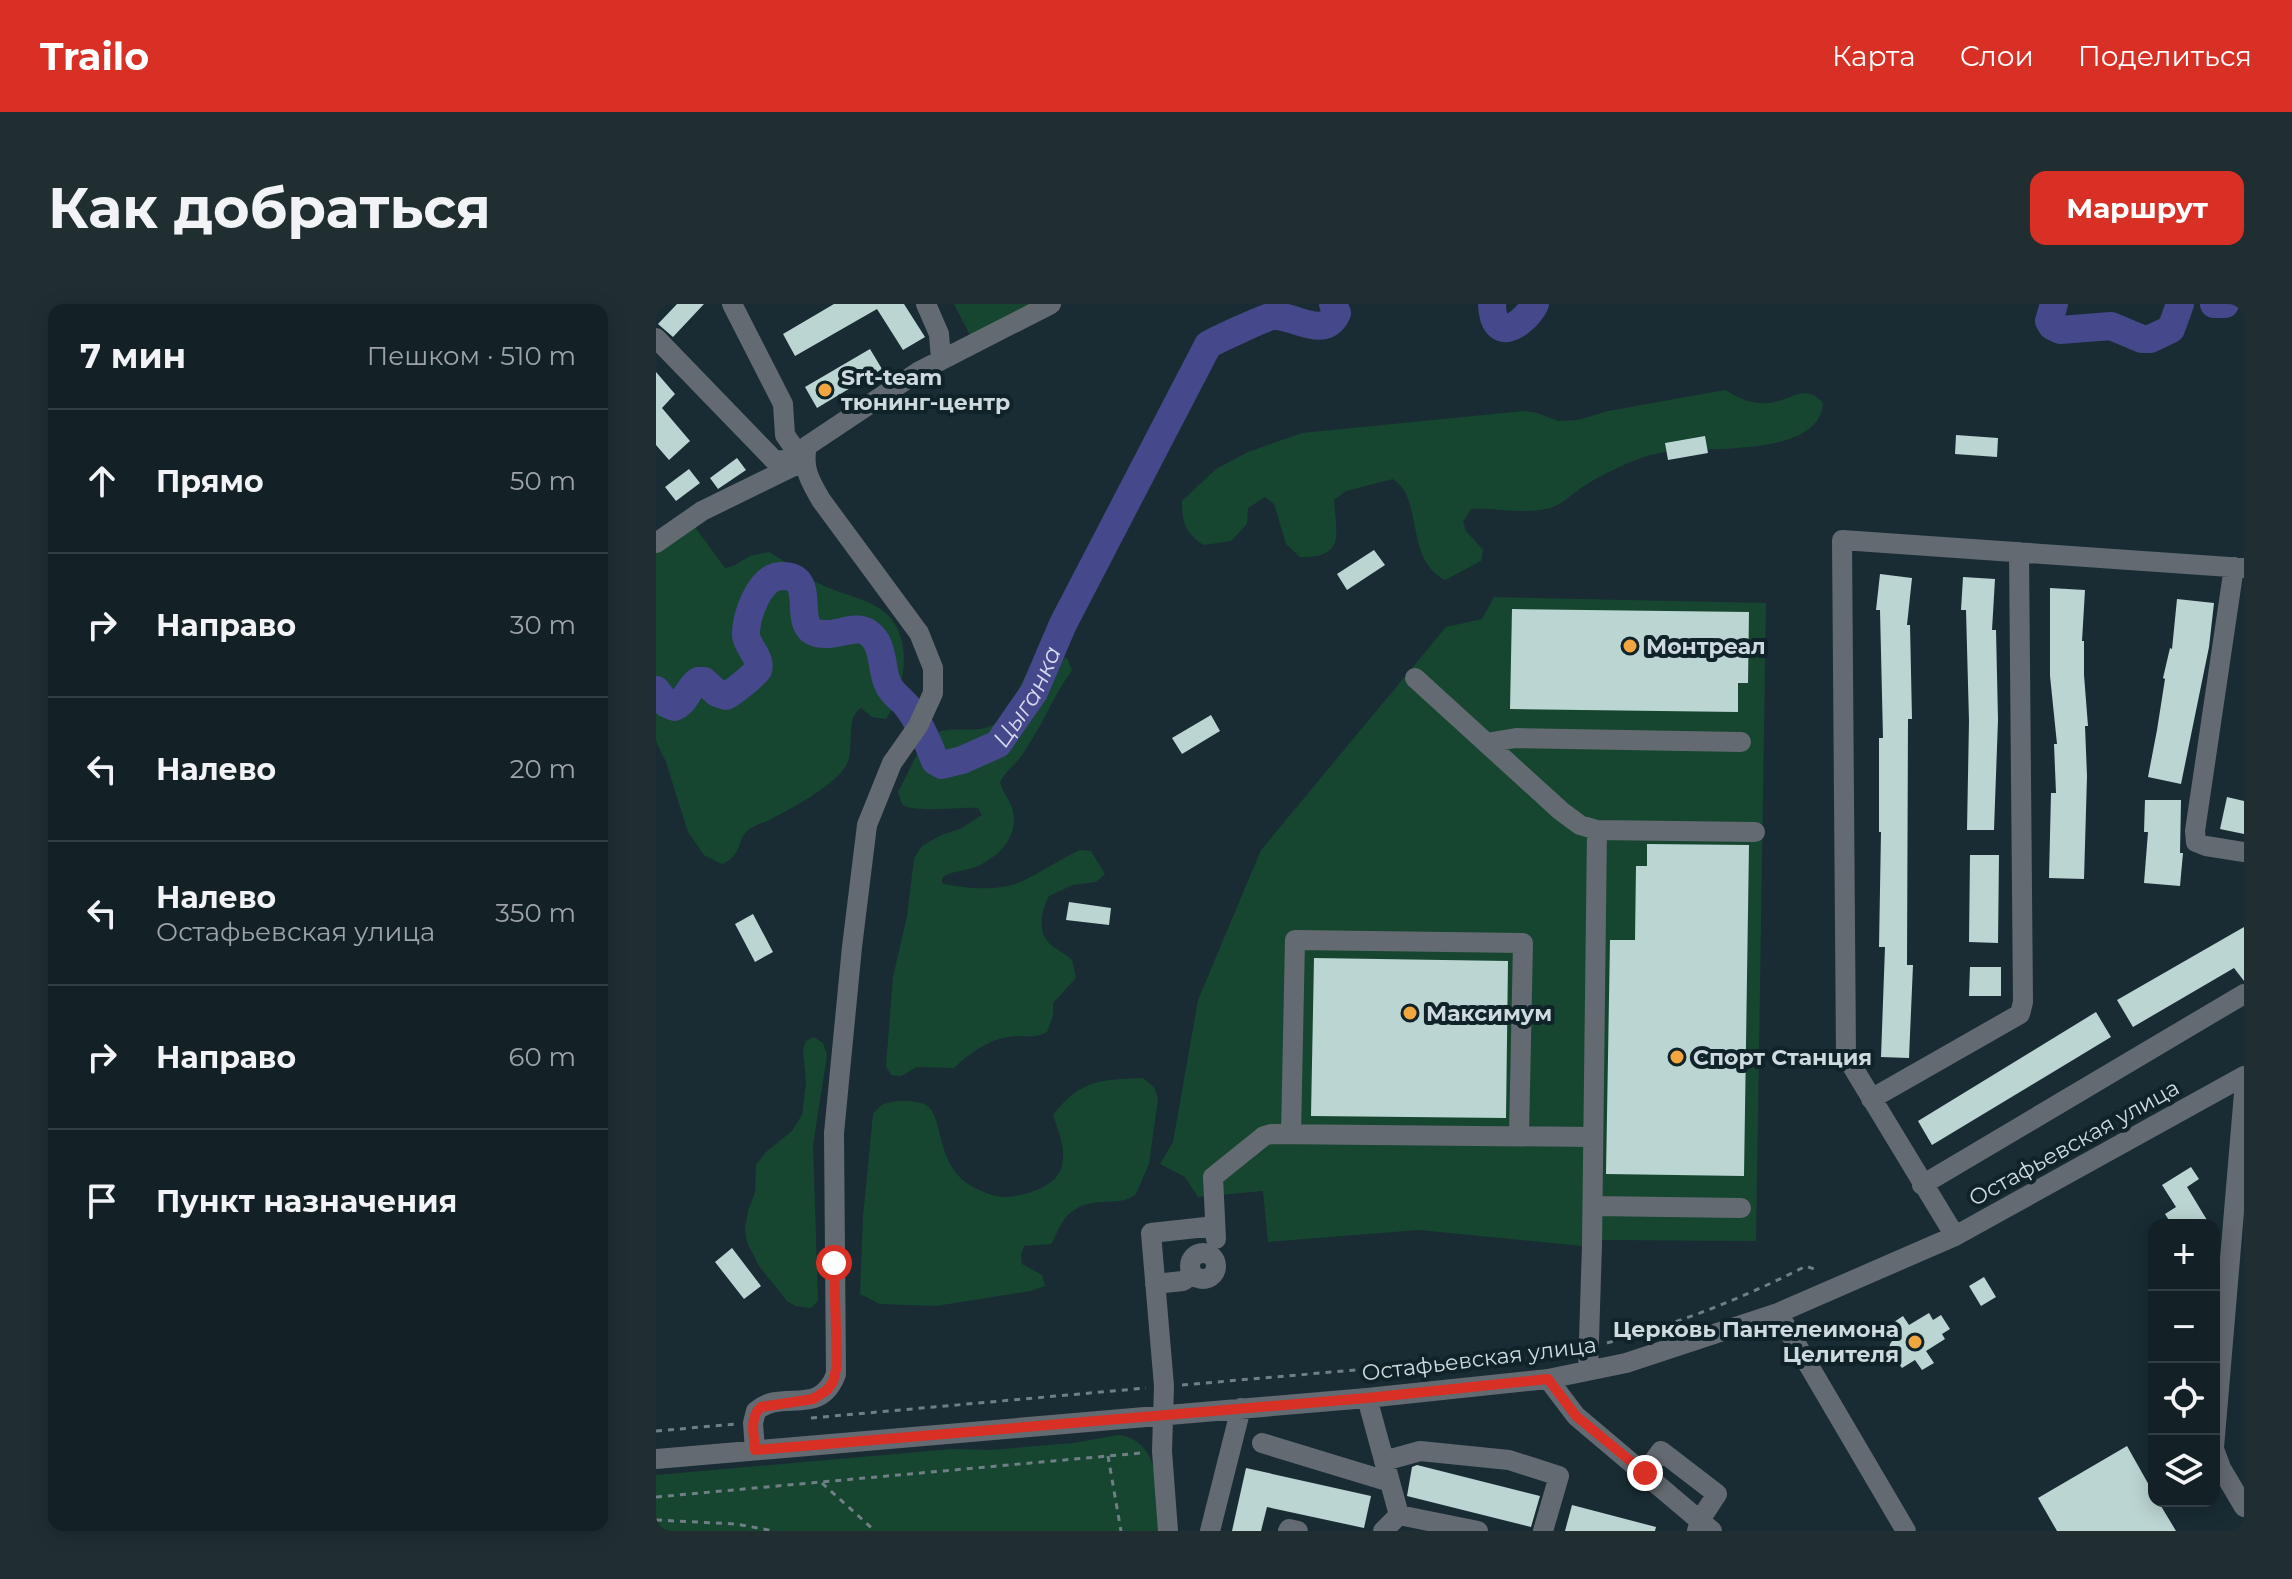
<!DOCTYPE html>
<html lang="ru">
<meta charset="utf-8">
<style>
:root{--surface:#132126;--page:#202e32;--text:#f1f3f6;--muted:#9da3a7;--line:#323e43;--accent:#d93025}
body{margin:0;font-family:Montserrat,sans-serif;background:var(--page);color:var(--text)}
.controls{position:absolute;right:24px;bottom:24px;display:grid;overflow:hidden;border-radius:16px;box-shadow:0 4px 20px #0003}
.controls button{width:72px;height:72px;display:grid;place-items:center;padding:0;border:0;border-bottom:2px solid var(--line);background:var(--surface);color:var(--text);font:40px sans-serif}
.stop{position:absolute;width:24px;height:24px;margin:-18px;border:6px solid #d93025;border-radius:50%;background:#fff}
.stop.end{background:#d93025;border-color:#fff;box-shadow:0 2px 8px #0008}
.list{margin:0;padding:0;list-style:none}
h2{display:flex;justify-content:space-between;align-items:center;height:104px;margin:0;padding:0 32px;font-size:34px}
h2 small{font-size:26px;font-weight:400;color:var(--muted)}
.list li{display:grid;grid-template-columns:52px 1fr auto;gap:24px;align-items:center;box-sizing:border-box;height:144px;padding:0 32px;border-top:2px solid var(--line)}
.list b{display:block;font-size:30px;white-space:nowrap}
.list p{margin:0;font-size:26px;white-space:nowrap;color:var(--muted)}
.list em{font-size:26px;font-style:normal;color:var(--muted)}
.icon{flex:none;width:44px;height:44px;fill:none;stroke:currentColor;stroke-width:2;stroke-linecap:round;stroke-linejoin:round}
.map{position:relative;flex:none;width:1588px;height:1227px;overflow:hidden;border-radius:16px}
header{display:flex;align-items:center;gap:48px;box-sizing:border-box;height:112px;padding:0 40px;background:var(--accent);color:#fff}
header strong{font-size:38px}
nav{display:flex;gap:44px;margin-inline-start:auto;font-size:28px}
.intro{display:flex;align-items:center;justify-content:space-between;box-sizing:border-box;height:192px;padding:0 48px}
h1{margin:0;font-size:56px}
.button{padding:20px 36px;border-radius:16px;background:var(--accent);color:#fff;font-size:28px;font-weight:700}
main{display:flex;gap:48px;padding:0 48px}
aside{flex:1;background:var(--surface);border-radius:16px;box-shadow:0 4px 20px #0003}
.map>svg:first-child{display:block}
</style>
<header>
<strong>Trailo</strong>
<nav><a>Карта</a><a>Слои</a><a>Поделиться</a></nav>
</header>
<div class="intro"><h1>Как добраться</h1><a class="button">Маршрут</a></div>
<main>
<aside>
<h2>7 мин<small>Пешком · 510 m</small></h2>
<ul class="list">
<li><svg class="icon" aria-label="ahead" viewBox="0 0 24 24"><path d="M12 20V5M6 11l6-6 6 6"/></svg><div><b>Прямо</b></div><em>50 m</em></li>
<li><svg class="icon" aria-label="right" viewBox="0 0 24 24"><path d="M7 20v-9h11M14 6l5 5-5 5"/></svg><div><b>Направо</b></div><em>30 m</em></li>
<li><svg class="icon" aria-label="left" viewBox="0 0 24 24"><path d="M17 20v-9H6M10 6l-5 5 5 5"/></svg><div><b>Налево</b></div><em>20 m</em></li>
<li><svg class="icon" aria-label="left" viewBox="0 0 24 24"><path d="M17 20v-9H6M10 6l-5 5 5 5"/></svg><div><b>Налево</b><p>Остафьевская улица</p></div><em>350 m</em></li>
<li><svg class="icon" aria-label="right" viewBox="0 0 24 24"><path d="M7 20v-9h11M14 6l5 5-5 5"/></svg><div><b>Направо</b></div><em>60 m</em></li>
<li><svg class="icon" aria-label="arrive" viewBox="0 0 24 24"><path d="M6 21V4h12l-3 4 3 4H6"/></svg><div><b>Пункт назначения</b></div></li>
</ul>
</aside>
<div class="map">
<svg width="1588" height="1227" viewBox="0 0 1588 1227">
<rect width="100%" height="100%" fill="#192c33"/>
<path fill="#164630" d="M298,0H380L317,37Z
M1069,86C1084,95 1095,100 1113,99C1134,97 1149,78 1167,99C1163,156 1044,141 1004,149C980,153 945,171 925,184C915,191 907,200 894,204C868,211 841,203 815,205L807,218L810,227L827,246L825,257L789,276C748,255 768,194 737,175L690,187L678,196C680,230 690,254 644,253L630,240L618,200L609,193L592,204L591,220L575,237L548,241C530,230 526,219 526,197L560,165L592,148L646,129L868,107L881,109L902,117L922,116L952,107Z
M39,223L69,264L77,262L94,252L113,248C131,258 147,272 166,281C183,289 207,294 223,304C259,327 251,383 230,415L216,413L205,404C188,414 200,444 190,462C177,482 135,505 113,516C107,519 96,522 91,527C79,541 87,550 66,560L48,551L32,528L10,458L0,437V249Z
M838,293L1110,299L1100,937L946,936L926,942L763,926L612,938L607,887L542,893L529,873L504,860L517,838L542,696L605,546L790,323L826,315Z
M403,353L411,354L416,366C397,392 386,422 368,448C361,459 351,466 344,478C347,490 355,497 357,507C363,534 340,556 316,564C305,568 294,567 286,574V579C307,585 342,587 362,579C384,570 403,555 424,546L435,547L449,570L440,578L417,581L393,592C386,606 380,628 395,641C401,646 410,650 416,656L420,674L397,699V712L391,728C375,736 369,730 353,733C331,736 314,749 298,764L261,763L245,772L235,771L230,762L237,673L251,612L258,555L266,542L285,531L304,525L326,511L322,504C306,502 255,510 246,500C245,498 243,490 242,488C252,471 260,447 274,433C292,417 322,434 341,418C360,402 364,373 381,355Z
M158,733L167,739L171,751L157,841L162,997L155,1004L139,1002L131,997L103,962L91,938L89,925L92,907L99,888L100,861L110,848L136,827L146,811L150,779L147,745L150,737Z
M487,774L498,783L502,795L493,860L480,890C461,906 436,888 412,911C404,918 401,931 395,940L368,942L365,950L366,960L386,971L389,982L375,987L280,1002L224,1000L204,990L207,913L217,810C220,807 222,803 226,801C235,796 258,796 268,800C290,809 276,862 319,884C327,888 339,893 347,893C366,893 398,884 405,865C411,846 403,829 397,811C425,775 445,776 487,774Z
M463,1131C508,1138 500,1192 503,1227H0V1171L296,1145L334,1146L417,1139Z"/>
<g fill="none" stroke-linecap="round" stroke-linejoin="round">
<g stroke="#45488a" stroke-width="28">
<path d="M836,0C837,40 866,23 879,0"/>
<path d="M1398,0L1393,17L1396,22L1404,26L1455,22L1486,35H1494L1515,25L1524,0"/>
<path d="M1558,0H1569"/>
<path id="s1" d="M0,386L11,400L18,403C30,399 31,385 42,377H48L61,389L70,392C74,391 101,369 102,366C106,354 91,343 90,331C89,313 104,272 125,272C168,271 128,330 169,330C182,331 200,321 211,328C228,338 225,363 231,378C235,389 244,394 251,402C263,418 272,438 279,457L286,461L306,456L342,440L378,388L407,320L552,41C558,37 610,13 617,12C637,10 668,37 681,9L677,0"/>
</g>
</g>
<path fill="#bbd5d3" d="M21,0H48L17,33L2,20Z
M178,0H248L269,33L247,46L221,5L139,52L127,30Z
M214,45L226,65L161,104L149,83Z
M0,68L19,90L6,104L34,137L13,156L0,141Z
M1300,131L1342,134L1341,153L1299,150Z
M1049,132L1052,149L1012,156L1009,139Z
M81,154L90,166L62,185L54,174Z
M33,165L44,179L20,197L9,183Z
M718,246L729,261L691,286L681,270Z
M1224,270L1256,274L1251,321H1254L1256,415H1252L1251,661H1257L1253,754L1225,753L1229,643H1223L1225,528H1223V434H1227L1224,306H1220Z
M1307,273L1339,275L1336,326H1340L1342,416L1338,526H1311L1313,417L1310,306H1305Z
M1394,284L1429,286L1426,337H1428V371L1432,422H1429L1431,472L1428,575L1393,574L1395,489H1400L1398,440H1401L1394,372Z
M1521,295L1558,299L1553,343L1525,480L1492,473L1501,426L1509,375L1507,374L1514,344L1516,345Z
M856,305L1093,308L1092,379H1082V408L854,405Z
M555,411L564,427L526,450L516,434Z
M1571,493L1588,497V530L1564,525Z
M1489,496H1525L1524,549H1527L1524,582L1488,579L1492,528H1488Z
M991,540L1093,541L1088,872L950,870L954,636H979L980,562H991Z
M1314,551H1343L1342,639L1313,638Z
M413,598L455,604L453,621L410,616Z
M97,610L117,648L99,658L79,620Z
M1588,623V677L1578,664L1477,723L1461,696Z
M658,654L852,657L850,814L655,812Z
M1314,663H1345V692H1313Z
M1440,708L1455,733L1276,841L1262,817Z
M1535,863L1543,875L1531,883L1554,921H1516L1509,910L1520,903L1506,881Z
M76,944L105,982L88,995L59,958Z
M1328,973L1340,993L1325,1002L1313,982Z
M1273,1009L1277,1016L1285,1011L1294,1025L1286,1030L1289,1035L1270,1047L1278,1059L1266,1066L1259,1056L1246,1064L1243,1060L1235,1058L1231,1052L1234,1040L1241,1030L1235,1020L1247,1012L1253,1021Z
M1471,1142L1498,1190V1197H1502L1520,1227H1401L1382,1194Z
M761,1161L884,1192L875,1223L751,1192L756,1163Z
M590,1164L715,1192L708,1224L611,1203L605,1227H576Z
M916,1201L1000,1223L999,1227H909Z"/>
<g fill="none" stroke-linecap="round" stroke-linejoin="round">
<path stroke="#6f7f85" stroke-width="3" stroke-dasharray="6 6" stroke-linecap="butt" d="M951,1039C1020,1020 1086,995 1150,962L1158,965
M526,1081L884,1050L916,1045
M155,1114L490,1084
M0,1127L80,1120
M452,1152L465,1227
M166,1179L219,1227
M0,1193L485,1149
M0,1216L80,1220L118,1227"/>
<path stroke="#646a71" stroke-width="20" d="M76,0L127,100L129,131L147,157
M270,0L283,30L285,56
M0,34L118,156L147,157
M0,239L46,207L144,159
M1578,263L1539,527L1540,538L1550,542L1588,548
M759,374L905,507L924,521L941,526L1099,528
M830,439L860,434L1085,438
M1215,795L1364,710L1367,698L1363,248
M635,830L639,636L867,639L863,832
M1266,881L1588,690
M937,902L1085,904
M1299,932L1190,752L1186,236L1588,264
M560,935L557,873L608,832L615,830L937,833
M534 962a13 13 0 1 1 26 0a13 13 0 1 1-26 0Z
M499,980L527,977L536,971
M1122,1009L1250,1227
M932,1067L936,941L941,526
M892,1075L920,1112L1056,1227
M711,1094L743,1211L822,1227
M606,1139L734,1178
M1558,1144L1588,789
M1558,1145L1565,1164L1588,1203
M99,1146L97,1119L100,1107C126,1084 164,1114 180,1070L178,829L196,643L211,521L236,459L262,422L277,389V364L263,329L165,196C154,177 146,164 151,142L262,68L395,0
M0,1155L711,1094L892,1075L970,1059L1122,1009L1299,932L1588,772
M728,1157L764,1147L853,1156L903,1172L887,1227
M989,1169L1005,1147L1061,1190L1044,1216L1041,1227
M512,1227L506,1147L508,1082L495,929L559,922
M554,1227L585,1104
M632,1227L633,1225L642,1227
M727,1227L743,1211"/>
</g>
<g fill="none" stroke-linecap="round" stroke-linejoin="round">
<path stroke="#d93025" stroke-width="10" d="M178,959L181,1061L177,1078L171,1086L157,1095L105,1103C93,1113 98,1131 99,1146L711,1094L892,1075L920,1112L989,1169"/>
</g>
<g fill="#f1a63f" stroke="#0f2329" stroke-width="3">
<circle cx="169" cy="86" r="8"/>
<circle cx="974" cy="342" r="8"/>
<circle cx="754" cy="709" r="8"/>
<circle cx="1021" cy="753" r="8"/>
<circle cx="1259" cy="1038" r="8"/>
</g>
<g text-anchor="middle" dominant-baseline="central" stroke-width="8" stroke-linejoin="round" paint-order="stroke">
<g font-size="22" font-weight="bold" fill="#cedade" stroke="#0f2329" text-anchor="start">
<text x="185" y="73">Srt-team<tspan x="185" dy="25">тюнинг-центр</tspan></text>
<text x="990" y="342">Монтреал</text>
<text x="770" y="709">Максимум</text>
<text x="1037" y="753">Спорт Станция</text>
<text x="1243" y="1025" text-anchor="end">Церковь Пантелеимона<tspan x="1243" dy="25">Целителя</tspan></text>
</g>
<g font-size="22" fill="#cedade" stroke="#0f2329">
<text transform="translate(1418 839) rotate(-29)">Остафьевская улица</text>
<text transform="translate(823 1055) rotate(-7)">Остафьевская улица</text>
</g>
<g font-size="24" font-style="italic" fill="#d7daee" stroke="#0f2329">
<text stroke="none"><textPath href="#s1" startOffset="648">Цыганка</textPath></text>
</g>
</g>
</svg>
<div class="controls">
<button>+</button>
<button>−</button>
<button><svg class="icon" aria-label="locate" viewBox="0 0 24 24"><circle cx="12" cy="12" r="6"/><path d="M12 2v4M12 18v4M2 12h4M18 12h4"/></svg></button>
<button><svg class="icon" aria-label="layers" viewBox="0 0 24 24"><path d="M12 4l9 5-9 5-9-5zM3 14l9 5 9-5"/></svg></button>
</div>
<div class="stop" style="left:178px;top:959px"></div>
<div class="stop end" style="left:989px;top:1169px"></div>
</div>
</main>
